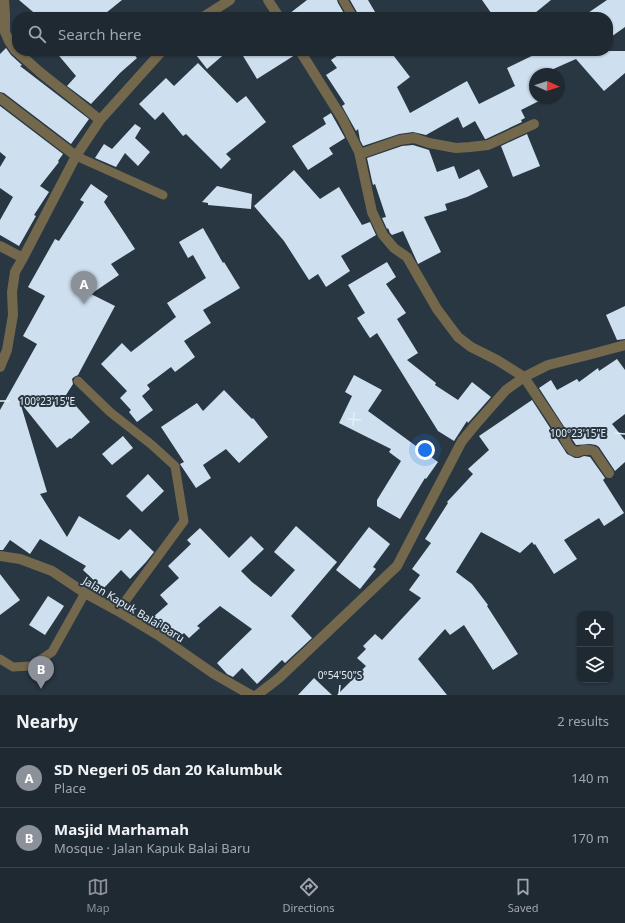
<!DOCTYPE html>
<meta charset="utf-8">
<style>
:root{--surface:#1f2932;--page:#2c353e;--text:#f1f3f6;--muted:#a1a6ac;--line:#3c454d;--accent:#8c9099}
body{margin:0;font-family:"Noto Sans",sans-serif;background:var(--page);color:var(--text)}
.controls{position:absolute;right:12px;bottom:12px;display:grid;overflow:hidden;border-radius:8px;box-shadow:0 1px 3px #0004}
.controls button{width:36px;height:36px;display:grid;place-items:center;padding:0;border:0;border-bottom:1px solid var(--line);background:var(--surface);color:var(--text);font:20px sans-serif}
.compass{position:absolute;left:529px;top:68px;width:36px;height:36px;border-radius:50%;background:var(--surface);box-shadow:0 1px 3px #0004;rotate:93deg}
.you{position:absolute;left:425px;top:450px;width:14px;height:14px;margin:-10px;border:3px solid #fff;border-radius:50%;background:#1a73e8;box-shadow:0 0 0 6px #1a73e833}
.badge{display:grid;place-items:center;width:26px;height:26px;border-radius:50%;background:var(--accent);color:#fff;font-size:13px;font-weight:700}
.pin{position:absolute;translate:-50% -33px;filter:drop-shadow(0 1px 2px #0008)}
.pin::after{content:'';position:absolute;top:21px;width:14px;height:12px;background:inherit;clip-path:polygon(0 0,100% 0,50% 100%)}
.list{margin:0;padding:0;list-style:none}
h2{display:flex;justify-content:space-between;align-items:center;height:52px;margin:0;padding:0 16px;font-size:17px}
h2 small{font-size:13px;font-weight:400;color:var(--muted)}
.list li{display:grid;grid-template-columns:26px 1fr auto;gap:12px;align-items:center;box-sizing:border-box;height:60px;padding:0 16px;border-top:1px solid var(--line)}
.list b{display:block;font-size:15px;white-space:nowrap}
.list p{margin:0;font-size:13px;white-space:nowrap;color:var(--muted)}
.list em{font-size:13px;font-style:normal;color:var(--muted)}
.icon{flex:none;width:22px;height:22px;fill:none;stroke:currentColor;stroke-width:2;stroke-linecap:round;stroke-linejoin:round}
.map{position:relative;flex:none;width:625px;height:695px;overflow:hidden}
.search{position:absolute;background:var(--surface);box-shadow:0 1px 3px #0004;left:12px;right:12px;top:12px;height:44px;display:flex;align-items:center;gap:10px;box-sizing:border-box;padding:0 14px;border-radius:16px;color:var(--muted);font-size:15px}
.sheet{height:172px;background:var(--surface)}
nav{display:flex;justify-content:space-around;align-items:center;box-sizing:border-box;height:56px;border-top:1px solid var(--line);background:var(--surface);font-size:11px;color:var(--muted)}
nav a{display:grid;justify-items:center;gap:2px}
nav .on{color:var(--accent)}
.map>svg:first-child{display:block}
</style>
<div class="map">
<svg width="625" height="695" viewBox="0 0 625 695">
<rect width="100%" height="100%" fill="#293743"/>
<path fill="#cee0ef" d="M19,0H122L101,17H39Z
M307,0H337L338,3L346,17H285Z
M350,0H368L378,17H359L358,14Z
M482,0H551L530,17H494Z
M607,0H625V27L608,39V17H582Z
M6,48L11,55L22,65L20,66L89,119L71,144L4,93L0,92V54Z
M55,51H131L137,58L120,73L91,104L67,86L76,76Z
M193,51H228L207,69Z
M240,51H294L295,55L257,79Z
M344,51H390L410,77L397,87L410,113L467,81L479,104L515,86L507,68L542,51H625V73L604,91L576,59L542,74H535V98H545L521,110L525,118L521,120L522,122L486,139H485L475,121L463,128L458,117L426,135L413,132L399,134L363,146L360,140L358,129L356,131L342,106L345,104L326,75L337,68L331,60Z
M198,63L237,103L246,96L266,122L226,154L231,159L221,169L186,134L183,136L163,112L155,120L139,104L166,78L174,86Z
M0,106L63,154L58,161L59,162L40,186L49,192L34,215L36,216L19,246L0,235V220L13,197L0,188V167L6,157L0,152Z
M331,113L345,138L329,148L333,154L308,170L292,146L326,124L323,118Z
M135,124L141,128L135,138L150,152L138,166L125,153L116,167L95,158L104,144L112,149Z
M527,134L540,166L513,177L501,146Z
M413,145L429,150L437,172L454,166L459,179L479,169L488,187L467,197L445,204L447,210L424,217L441,252L418,264L403,231L392,235L390,233L388,228L387,229L382,218L386,217L375,184L373,185L372,181L367,158L402,146Z
M294,170L320,199L339,187L362,225L370,222L376,235L341,256L350,271L326,287L318,274L309,280L284,241L254,206Z
M91,184L108,196L104,202L122,229L135,249L111,264L119,275L91,294L115,306L78,375L74,377L72,379L73,384L66,395H67L63,403L69,398L90,422L71,439L70,438L57,448L20,402L47,492L40,494L67,537L79,516L119,540L130,529L154,552L146,562L130,579L121,570L103,589L83,570L86,566L40,539L30,554L10,540L3,550H0V410L37,344L23,336L45,296L28,287L55,239L59,241L84,202L80,200Z
M217,186L252,194L251,209L208,205V203L202,202Z
M203,228L223,263L224,262L240,288L203,310L211,323L184,341L195,357L175,372L171,367L147,385L150,389L142,396L153,410L137,422L129,412L131,410L120,398L127,391L101,364L122,343L131,352L176,317L167,303L206,278L193,255L188,258L179,242Z
M387,262L396,277L386,284L406,313L397,319L418,353L407,360L436,383L435,385L458,400L472,382L491,397L468,423L467,421L454,441L438,431L377,333L370,338L357,318L365,313L348,285Z
M625,306V339L617,340L606,315Z
M617,359L625,370V414L612,424L625,440V462L615,471L599,447L596,445L590,444L576,445L539,388L551,380L557,390L577,379L579,382L598,368L599,371Z
M354,375L382,390L368,411L438,462L426,479L425,478L400,519L377,506V500L401,461L389,452L391,449L339,423L352,396L345,392Z
M224,390L252,419L253,418L268,437L239,463L226,449L203,465L211,478L196,488L180,464L184,462L161,427L197,403L203,411Z
M532,400L567,454L575,458H579L584,456L590,457L605,478L603,480L624,513L604,526L599,518L564,540L577,559L554,574L535,544L534,545L532,542L520,553L481,532L456,572L472,584L488,605L487,606L518,654L493,670L464,625L450,635L445,629L418,659L447,695H337L366,666L357,658L366,649L363,646L375,634L382,640L421,598L409,590L420,575L412,569L431,543L425,539L448,503L447,502L473,474L468,469L489,450L479,436Z
M123,436L133,448L112,465L102,454Z
M148,474L164,491L142,512L126,496Z
M296,526L337,562L291,616L312,638L285,663L282,660L257,684L242,668L233,677L227,674L217,663L252,629L220,606L197,626L200,628L189,638L184,633L176,640L162,630L152,618L168,604L160,595L179,578L168,566L191,544L187,540L200,528L229,558L251,536L264,549L241,571L252,582L271,597L295,570L274,552Z
M369,527L390,544L373,567L376,569L360,589L336,570Z
M0,574L20,600L0,615Z
M48,596L64,606L45,635L29,625Z
M314,678L332,695H298Z"/>
<g fill="none" stroke-linecap="round" stroke-linejoin="round">
<path stroke="#73674c" stroke-width="9" d="M343,0L353,17
M76,156L163,195
M78,381L110,412L152,445L175,466L184,521L118,611
M0,659L13,667L31,666L52,652L85,593"/>
<path stroke="#73674c" stroke-width="10" d="M4,0L5,15V32L9,41L15,50L41,73L100,120
M268,0L279,17
M203,17L230,0
M300,51L342,118L359,152L372,212L383,235L394,248L407,257L437,309L458,337L471,347L497,360L524,377L562,434L568,445L572,450L577,452L583,450H590L594,451L609,473
M0,98L76,156
M360,154L400,140L414,138L429,143L456,148L470,147L488,145L534,124
M0,246L23,258
M0,367L7,350L13,315L12,292L15,272L23,258L76,156L100,120L162,51
M0,556L20,559L52,571L85,593L118,611L158,635L214,674L251,695
M257,695L279,678L397,566L462,441L476,424L506,390L524,377L548,365L588,355L625,345"/>
</g>
<path fill="none" stroke="#e6eff6" stroke-width="1.5" d="M0,401H10M347,419L361,420M353,426L354,412M615,433L625,434M339,695L340,685"/>
<g text-anchor="middle" dominant-baseline="central" stroke-width="4" stroke-linejoin="round" paint-order="stroke">
<g font-size="11" fill="#e6eff6" stroke="#293743">
<text transform="translate(134 609) rotate(31)">Jalan Kapuk Balai Baru</text>
</g>
</g>
<g font-size="10" text-anchor="middle" fill="#e6eff6" stroke="#293743" stroke-width="4" stroke-linejoin="round" paint-order="stroke">
<text x="47" y="405">100°23'15"E</text>
<text x="578" y="437">100°23'15"E</text>
<text x="340" y="679">0°54'50"S</text>
</g>
</svg>
<div class="controls">
<button><svg class="icon" aria-label="locate" viewBox="0 0 24 24"><circle cx="12" cy="12" r="6"/><path d="M12 2v4M12 18v4M2 12h4M18 12h4"/></svg></button>
<button><svg class="icon" aria-label="layers" viewBox="0 0 24 24"><path d="M12 4l9 5-9 5-9-5zM3 14l9 5 9-5"/></svg></button>
</div>
<svg class="compass" viewBox="-18 -18 36 36"><path d="M0-13l5 13h-10z" fill="#e53935"/><path d="M0 13l5-13h-10z" fill="#a1a6ac"/></svg>
<div class="you"></div>
<div class="pin badge" style="left:84px;top:304px">A</div>
<div class="pin badge" style="left:41px;top:689px">B</div>
<div class="search"><svg class="icon" aria-label="search" viewBox="0 0 24 24"><circle cx="10" cy="10" r="6"/><path d="M15 15l6 6"/></svg>Search here</div>
</div>
<section class="sheet">
<h2>Nearby<small>2 results</small></h2>
<ul class="list">
<li><span class="badge">A</span><div><b>SD Negeri 05 dan 20 Kalumbuk</b><p>Place</p></div><em>140 m</em></li>
<li><span class="badge">B</span><div><b>Masjid Marhamah</b><p>Mosque · Jalan Kapuk Balai Baru</p></div><em>170 m</em></li>
</ul>
</section>
<nav>
<a class="on"><svg class="icon" aria-label="map" viewBox="0 0 24 24"><path d="M3 6l6-2 6 2 6-2v14l-6 2-6-2-6 2zM9 4v14M15 6v14"/></svg>Map</a>
<a><svg class="icon" aria-label="directions" viewBox="0 0 24 24"><path d="M12 3l9 9-9 9-9-9zM9 14v-3h6M13 9l2 2-2 2"/></svg>Directions</a>
<a><svg class="icon" aria-label="saved" viewBox="0 0 24 24"><path d="M7 4h10v16l-5-4-5 4z"/></svg>Saved</a>
</nav>
